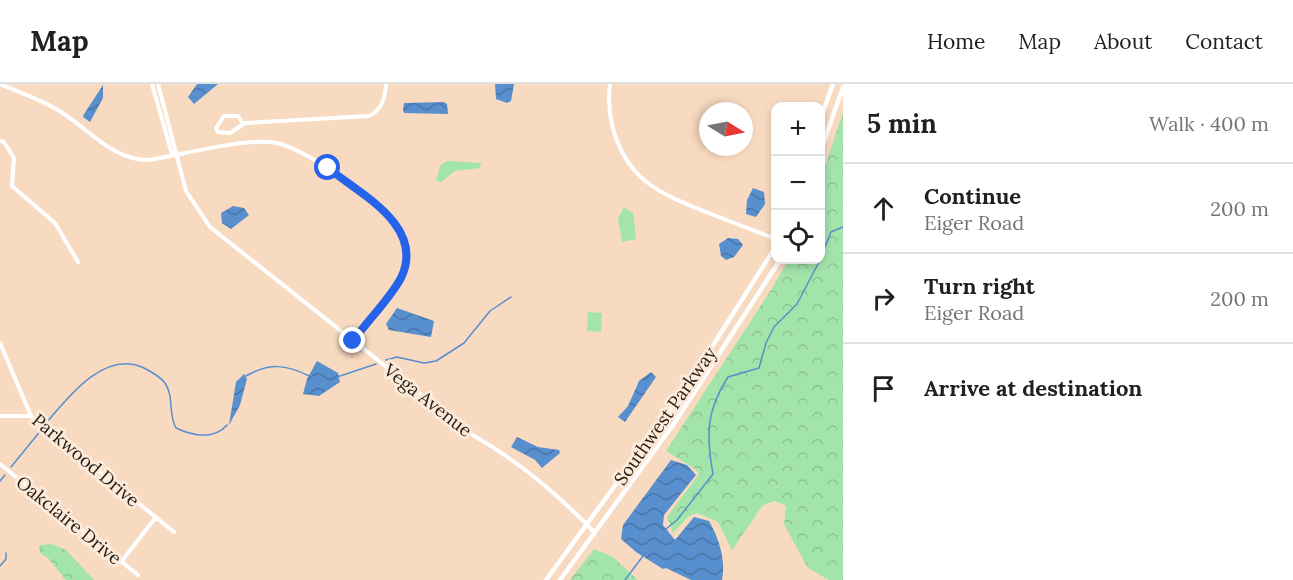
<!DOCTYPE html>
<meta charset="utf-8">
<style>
:root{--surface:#fff;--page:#f2f2f2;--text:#202124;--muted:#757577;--line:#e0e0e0}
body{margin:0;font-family:Lora,serif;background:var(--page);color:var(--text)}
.controls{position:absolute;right:18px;top:18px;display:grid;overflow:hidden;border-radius:12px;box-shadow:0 3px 9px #0003}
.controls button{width:54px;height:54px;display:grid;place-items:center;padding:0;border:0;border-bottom:2px solid var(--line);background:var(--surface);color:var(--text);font:30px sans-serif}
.compass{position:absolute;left:699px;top:18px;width:54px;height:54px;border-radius:50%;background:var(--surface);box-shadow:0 3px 9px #0003;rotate:100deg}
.stop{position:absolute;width:18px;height:18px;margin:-14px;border:4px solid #2563eb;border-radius:50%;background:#fff}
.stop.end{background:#2563eb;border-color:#fff;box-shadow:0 2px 6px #0008}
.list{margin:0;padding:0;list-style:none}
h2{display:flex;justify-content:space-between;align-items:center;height:78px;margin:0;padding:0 24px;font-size:26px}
h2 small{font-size:20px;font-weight:400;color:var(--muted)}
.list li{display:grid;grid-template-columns:39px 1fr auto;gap:18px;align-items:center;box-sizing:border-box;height:90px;padding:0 24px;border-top:2px solid var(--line)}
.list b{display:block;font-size:22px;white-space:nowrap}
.list p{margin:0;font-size:20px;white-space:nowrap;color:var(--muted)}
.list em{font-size:20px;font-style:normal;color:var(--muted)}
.icon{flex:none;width:33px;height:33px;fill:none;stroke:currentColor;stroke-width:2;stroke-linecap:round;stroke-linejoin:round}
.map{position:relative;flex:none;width:843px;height:496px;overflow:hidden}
header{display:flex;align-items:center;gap:36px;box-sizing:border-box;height:84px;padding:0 30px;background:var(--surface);border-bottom:2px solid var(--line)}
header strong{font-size:28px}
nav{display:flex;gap:33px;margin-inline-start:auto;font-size:21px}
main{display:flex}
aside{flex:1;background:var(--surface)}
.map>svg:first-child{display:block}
</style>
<header>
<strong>Map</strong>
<nav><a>Home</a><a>Map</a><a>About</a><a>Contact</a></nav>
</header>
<main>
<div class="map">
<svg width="843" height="496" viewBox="0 0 843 496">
<defs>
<pattern id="forest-crowns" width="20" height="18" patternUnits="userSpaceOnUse" patternTransform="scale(1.5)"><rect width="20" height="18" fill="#a3e4ab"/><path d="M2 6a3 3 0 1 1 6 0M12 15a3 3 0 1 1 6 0" fill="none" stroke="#8cc392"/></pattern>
<pattern id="water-waves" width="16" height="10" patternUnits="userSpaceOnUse" patternTransform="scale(1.5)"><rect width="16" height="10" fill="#588fce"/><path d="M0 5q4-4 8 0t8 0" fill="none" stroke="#4974a6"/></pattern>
</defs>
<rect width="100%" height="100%" fill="#f8dac0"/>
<path fill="url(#forest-crowns)" d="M843,28V496H829L808,484L784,440L786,422L775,417L763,421L732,466L718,438L697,429L688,433L673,449L667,433L699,390L695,385L666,367L773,203L788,176H820L821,95Z
M52,460L66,466L94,496H66L48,474L40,469L39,461Z
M594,465L613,473L638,496H570Z"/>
<path fill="#a3e4ab" d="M447,77H449L481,79L480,84L455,87L441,98L436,96L440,82Z
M624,123L633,129L636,155L622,158L618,135Z
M588,228L602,229L601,248L587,247Z"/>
<path fill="url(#water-waves)" d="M197,0H218L194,20L188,13Z
M495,0H514L511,17L507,19L496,15Z
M103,1V14L90,38L83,33L84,30Z
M444,18L447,20L448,30L404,29L403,26L404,19Z
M753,104L764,108L765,120L756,133L746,130L747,116Z
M233,122L244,124L249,131L231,145L222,139L221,129Z
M728,154L738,155L743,161L734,173L726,176L721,172L719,160Z
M397,224L434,237L431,253L389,246L386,240Z
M317,277L338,289L340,298L319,312L303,310L307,295Z
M651,288L656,293L625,338L618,333L628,322L639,297Z
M244,290L247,295L240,321L229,341L236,298Z
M517,353L538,363L559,366L560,369L542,384L535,376L511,363Z
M671,376L687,381L696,391L664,431L663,441L675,456L694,433L709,437C719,455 726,475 722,496H691L666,484L663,485L636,468L621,455L623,441Z"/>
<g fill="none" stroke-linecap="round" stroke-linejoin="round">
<path stroke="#588fce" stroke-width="1.5" d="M820,175L831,148L843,143
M386,276L397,273L424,279L436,277L464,259L490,227L511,213
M246,292C269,279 286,280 309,292
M337,293L376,280
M47,338C69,312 104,267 142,283C150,287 160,292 165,299C174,312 168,330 176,344C193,352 214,356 227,341
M11,383L42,345
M0,397L5,391
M666,445L677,436L713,390C706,351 706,327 728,293L759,284L766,259L774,243L797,220L820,176
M0,482L6,475V469
M625,496L643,472"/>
<path stroke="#fff" stroke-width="4" d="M0,0C19,8 39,15 56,25C88,43 110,76 149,76C181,71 240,55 271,58C301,60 386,120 400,147C406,157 407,170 404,182C399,207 368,236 353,257
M152,0L171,67L175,71
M158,0L186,107L210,143L471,350C517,376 558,410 595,449
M610,0C608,14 609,27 612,41C626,96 659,109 706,128C729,137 752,146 776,155
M243,40L238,32H224L216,44L218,48L230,49L245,39L369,32C382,26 385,14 386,0
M0,57L4,58L14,74L12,102L55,139L78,178
M0,259L31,332L174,448
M0,332H30
M0,380L138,491
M121,478L156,433"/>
<path stroke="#fff" stroke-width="4.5" d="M820,36L833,0
M820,69L843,3
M546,496L684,307L776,162
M560,496L673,341L780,176"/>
</g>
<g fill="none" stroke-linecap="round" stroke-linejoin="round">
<path stroke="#2563eb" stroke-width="8" d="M328,84C360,110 426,142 401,194C389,216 368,236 353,257"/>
</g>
<g text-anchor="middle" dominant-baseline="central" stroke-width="6" stroke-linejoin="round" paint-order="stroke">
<g font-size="18" fill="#251b11" stroke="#fceada">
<text transform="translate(428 316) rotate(38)">Vega Avenue</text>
<text transform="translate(665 332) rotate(-55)">Southwest Parkway</text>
<text transform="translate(86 376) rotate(40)">Parkwood Drive</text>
<text transform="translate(69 436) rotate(39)">Oakclaire Drive</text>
</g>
</g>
</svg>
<div class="controls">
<button>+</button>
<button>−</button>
<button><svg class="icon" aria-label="locate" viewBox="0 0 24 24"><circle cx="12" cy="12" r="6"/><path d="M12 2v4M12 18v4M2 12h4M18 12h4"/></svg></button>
</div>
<svg class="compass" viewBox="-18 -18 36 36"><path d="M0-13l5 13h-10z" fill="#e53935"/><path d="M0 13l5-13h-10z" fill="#757577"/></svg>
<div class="stop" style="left:328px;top:84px"></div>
<div class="stop end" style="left:353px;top:257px"></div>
</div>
<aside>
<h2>5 min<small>Walk · 400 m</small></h2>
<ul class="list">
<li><svg class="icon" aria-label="ahead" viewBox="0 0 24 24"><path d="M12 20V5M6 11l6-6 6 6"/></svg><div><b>Continue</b><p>Eiger Road</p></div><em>200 m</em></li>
<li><svg class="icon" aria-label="right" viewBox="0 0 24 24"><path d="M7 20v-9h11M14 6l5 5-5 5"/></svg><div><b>Turn right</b><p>Eiger Road</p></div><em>200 m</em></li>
<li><svg class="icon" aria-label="arrive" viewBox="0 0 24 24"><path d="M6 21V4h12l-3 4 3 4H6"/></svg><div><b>Arrive at destination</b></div></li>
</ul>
</aside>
</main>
